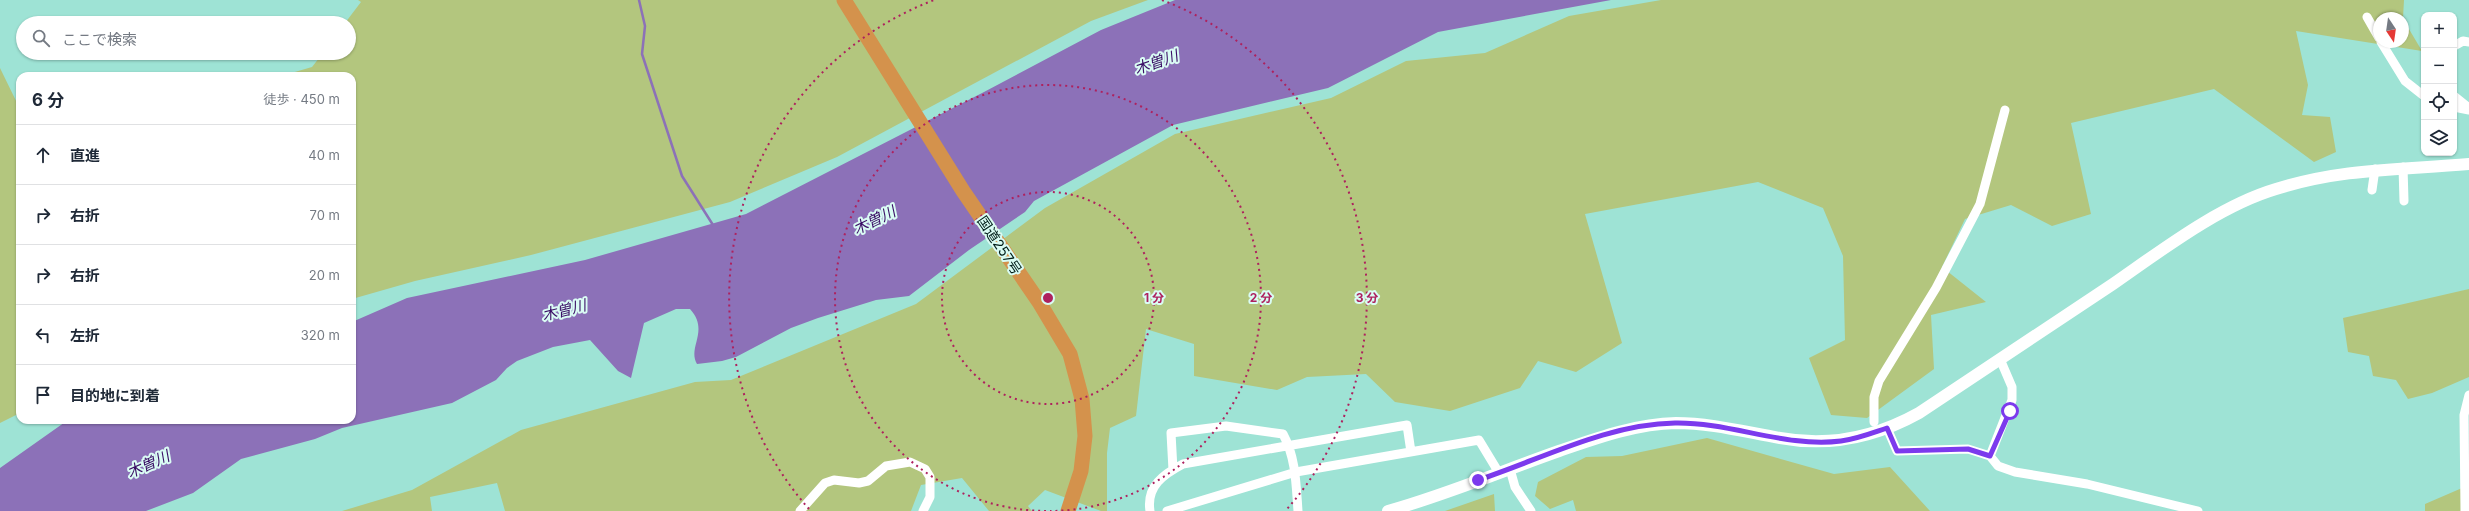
<!DOCTYPE html>
<html lang="ja">
<meta charset="utf-8">
<style>
:root{--surface:#fff;--page:#f6f6f7;--text:#1f2937;--muted:#747a83;--line:#e0e1e3}
body{margin:0;font-family:Inter,"Noto Sans JP",sans-serif;background:var(--page);color:var(--text)}
.controls{position:absolute;right:12px;top:12px;display:grid;overflow:hidden;border-radius:8px;box-shadow:0 1px 3px #0004}
.controls button{width:36px;height:36px;display:grid;place-items:center;padding:0;border:0;border-bottom:1px solid var(--line);background:var(--surface);color:var(--text);font:20px sans-serif}
.compass{position:absolute;left:2373px;top:12px;width:36px;height:36px;border-radius:50%;background:var(--surface);box-shadow:0 1px 3px #0004;rotate:167deg}
.stop{position:absolute;width:12px;height:12px;margin:-9px;border:3px solid #7c3aed;border-radius:50%;background:#fff}
.stop.end{background:#7c3aed;border-color:#fff;box-shadow:0 1px 4px #0008}
.list{margin:0;padding:0;list-style:none}
h2{display:flex;justify-content:space-between;align-items:center;height:52px;margin:0;padding:0 16px;font-size:17px}
h2 small{font-size:13px;font-weight:400;color:var(--muted)}
.list li{display:grid;grid-template-columns:26px 1fr auto;gap:12px;align-items:center;box-sizing:border-box;height:60px;padding:0 16px;border-top:1px solid var(--line)}
.list b{display:block;font-size:15px;white-space:nowrap}
.list em{font-size:13px;font-style:normal;color:var(--muted)}
.icon{flex:none;width:22px;height:22px;fill:none;stroke:currentColor;stroke-width:2;stroke-linecap:round;stroke-linejoin:round}
.map{position:relative;flex:none;width:2469px;height:511px;overflow:hidden}
.search{position:absolute;background:var(--surface);box-shadow:0 1px 3px #0004;left:16px;top:16px;width:340px;height:44px;display:flex;align-items:center;gap:10px;box-sizing:border-box;padding:0 14px;border-radius:22px;color:var(--muted);font-size:15px}
.panel{position:absolute;background:var(--surface);box-shadow:0 1px 3px #0004;left:16px;top:72px;width:340px;height:352px;border-radius:12px}
.map>svg:first-child{display:block}
</style>
<div class="map">
<svg width="2469" height="511" viewBox="0 0 2469 511">
<rect width="100%" height="100%" fill="#9ee3d5"/>
<path fill="#b3c67e" d="M358,0H1148L1091,21L837,157L730,202L531,255L415,281L352,299V76H281L312,67L323,53H349V23H345L361,2Z
M1661,0H2404L2403,18H2379V42H2403V19L2422,51L2296,31L2308,85L2302,115L2330,117L2336,152L2314,162L2214,89L2071,123L2091,214L2052,226L2011,205L1965,219L1942,267L1986,302L1931,315L1934,369L1867,418L1831,415L1809,358L1845,340L1843,256L1823,208L1758,182L1585,214L1622,343L1576,372L1538,361L1520,388L1450,411L1395,402L1366,374L1307,377L1277,390L1194,376V344L1146,329L1136,416L1110,428L1107,453V511H1101L1045,490L1028,506L1032,511H989L962,478L921,485L911,511H505L497,483L430,497L432,511H342L412,490L521,430L695,382L731,380L916,304L1045,208L1175,134L1331,98L1406,61L1485,53L1569,16Z
M0,68L20,109V413L0,423Z
M2469,289V377L2432,393L2408,399L2396,380L2373,376L2369,356L2348,352L2343,318Z
M1707,438L1834,474L1890,467L1930,511H1576L1573,500L1550,509L1535,496L1538,482L1586,457L1622,456Z
M2469,485V511H2425V504Z
M1494,494L1495,511H1445Z"/>
<path fill="#8c71b8" d="M1175,0H1611L1438,32L1328,88L1173,125L1034,201L1025,212L969,250L909,296L876,300L818,318L791,328L736,357L722,361L697,364C687,347 710,331 690,309H676L644,323L631,378L618,371L590,340L553,347L517,361L507,368L496,380L452,403L342,428L315,439L241,459L193,493L146,511H0V468L68,420H352V322L407,298L585,260L746,214L984,92L1101,30Z"/>
<g fill="none" stroke-linecap="round" stroke-linejoin="round">
<path stroke="#8c71b8" stroke-width="2.5" d="M639,0L645,26L642,54L682,176L713,225"/>
<path stroke="#fff" stroke-width="9" d="M2367,17L2379,38
M2381,42L2405,81L2424,96
M2454,46L2463,41L2469,42
M2454,96L2469,108
M2454,107L2469,110
M2403,167L2404,201
M2372,190L2375,169
M1874,422V397L1879,381L1936,288L1980,204L2005,110
M1887,428L1897,451L1968,449L1990,456L1998,466L2015,472L2087,484L2198,511
M1990,456L2012,400V387L2000,359
M1510,469L1515,487L1531,511
M1173,470L1171,433L1226,426L1283,434C1296,458 1296,484 1298,511
M800,511L825,483L834,480L859,483L868,481L886,466L910,462L925,469L930,477V497L923,511
M1150,511C1146,486 1164,474 1183,464L1407,425L1411,452
M1167,511L1296,472L1479,440L1499,473
M2465,511L2464,415L2469,395"/>
<path stroke="#fff" stroke-width="12" d="M1388,511C1446,495 1502,471 1559,451C1597,438 1635,424 1676,423C1711,423 1745,432 1780,438C1829,447 1876,437 1919,413C1984,370 2049,327 2113,284C2162,250 2219,206 2276,189C2343,168 2401,170 2469,164"/>
<path stroke="#d4924c" stroke-width="15" d="M844,0L963,191L1039,302L1070,354L1082,399L1085,436L1081,471L1068,511"/>
</g>
<g fill="none" stroke-linecap="round" stroke-linejoin="round">
<path stroke="#7c3aed" stroke-width="5" d="M1478,480C1542,459 1607,424 1675,423C1731,422 1785,448 1841,441C1857,439 1872,433 1887,428L1897,451L1968,449L1990,456L2010,411"/>
</g>
<g fill="none" stroke="#ae215e" stroke-width="2" stroke-dasharray="2 4">
<circle cx="1048" cy="298" r="106"/>
<path d="M1046 511A213 213 0 1 1 1050 511"/>
<path d="M809 509A319 319 0 0 1 934 0M1162 0A319 319 0 0 1 1287 509"/>
</g>
<g text-anchor="middle" dominant-baseline="central" stroke-width="4" stroke-linejoin="round" paint-order="stroke">
<g font-size="14" fill="#011d18" stroke="#dafcf4">
<text transform="translate(1000 245) rotate(56)">国道257号</text>
</g>
<g font-size="15" font-style="italic" fill="#3a0d65" stroke="#dafcf4">
<text transform="translate(1156 62) rotate(-19)">木曽川</text>
<text transform="translate(874 220) rotate(-26)">木曽川</text>
<text transform="translate(564 310) rotate(-14)">木曽川</text>
<text transform="translate(148 464) rotate(-24)">木曽川</text>
</g>
</g>
<circle cx="1048" cy="298" r="6" fill="#ae215e" stroke="#dafcf4" stroke-width="2"/>
<g font-size="12" text-anchor="middle" font-weight="bold" fill="#ae215e" stroke="#dafcf4" stroke-width="4" stroke-linejoin="round" paint-order="stroke">
<text x="1154" y="302">1 分</text>
<text x="1261" y="302">2 分</text>
<text x="1367" y="302">3 分</text>
</g>
</svg>
<div class="controls">
<button>+</button>
<button>−</button>
<button><svg class="icon" aria-label="locate" viewBox="0 0 24 24"><circle cx="12" cy="12" r="6"/><path d="M12 2v4M12 18v4M2 12h4M18 12h4"/></svg></button>
<button><svg class="icon" aria-label="layers" viewBox="0 0 24 24"><path d="M12 4l9 5-9 5-9-5zM3 14l9 5 9-5"/></svg></button>
</div>
<svg class="compass" viewBox="-18 -18 36 36"><path d="M0-13l5 13h-10z" fill="#e53935"/><path d="M0 13l5-13h-10z" fill="#747a83"/></svg>
<div class="stop" style="left:2010px;top:411px"></div>
<div class="stop end" style="left:1478px;top:480px"></div>
<div class="search"><svg class="icon" aria-label="search" viewBox="0 0 24 24"><circle cx="10" cy="10" r="6"/><path d="M15 15l6 6"/></svg>ここで検索</div>
<section class="panel">
<h2>6 分<small>徒歩 · 450 m</small></h2>
<ul class="list">
<li><svg class="icon" aria-label="ahead" viewBox="0 0 24 24"><path d="M12 20V5M6 11l6-6 6 6"/></svg><div><b>直進</b></div><em>40 m</em></li>
<li><svg class="icon" aria-label="right" viewBox="0 0 24 24"><path d="M7 20v-9h11M14 6l5 5-5 5"/></svg><div><b>右折</b></div><em>70 m</em></li>
<li><svg class="icon" aria-label="right" viewBox="0 0 24 24"><path d="M7 20v-9h11M14 6l5 5-5 5"/></svg><div><b>右折</b></div><em>20 m</em></li>
<li><svg class="icon" aria-label="left" viewBox="0 0 24 24"><path d="M17 20v-9H6M10 6l-5 5 5 5"/></svg><div><b>左折</b></div><em>320 m</em></li>
<li><svg class="icon" aria-label="arrive" viewBox="0 0 24 24"><path d="M6 21V4h12l-3 4 3 4H6"/></svg><div><b>目的地に到着</b></div></li>
</ul>
</section>
</div>
